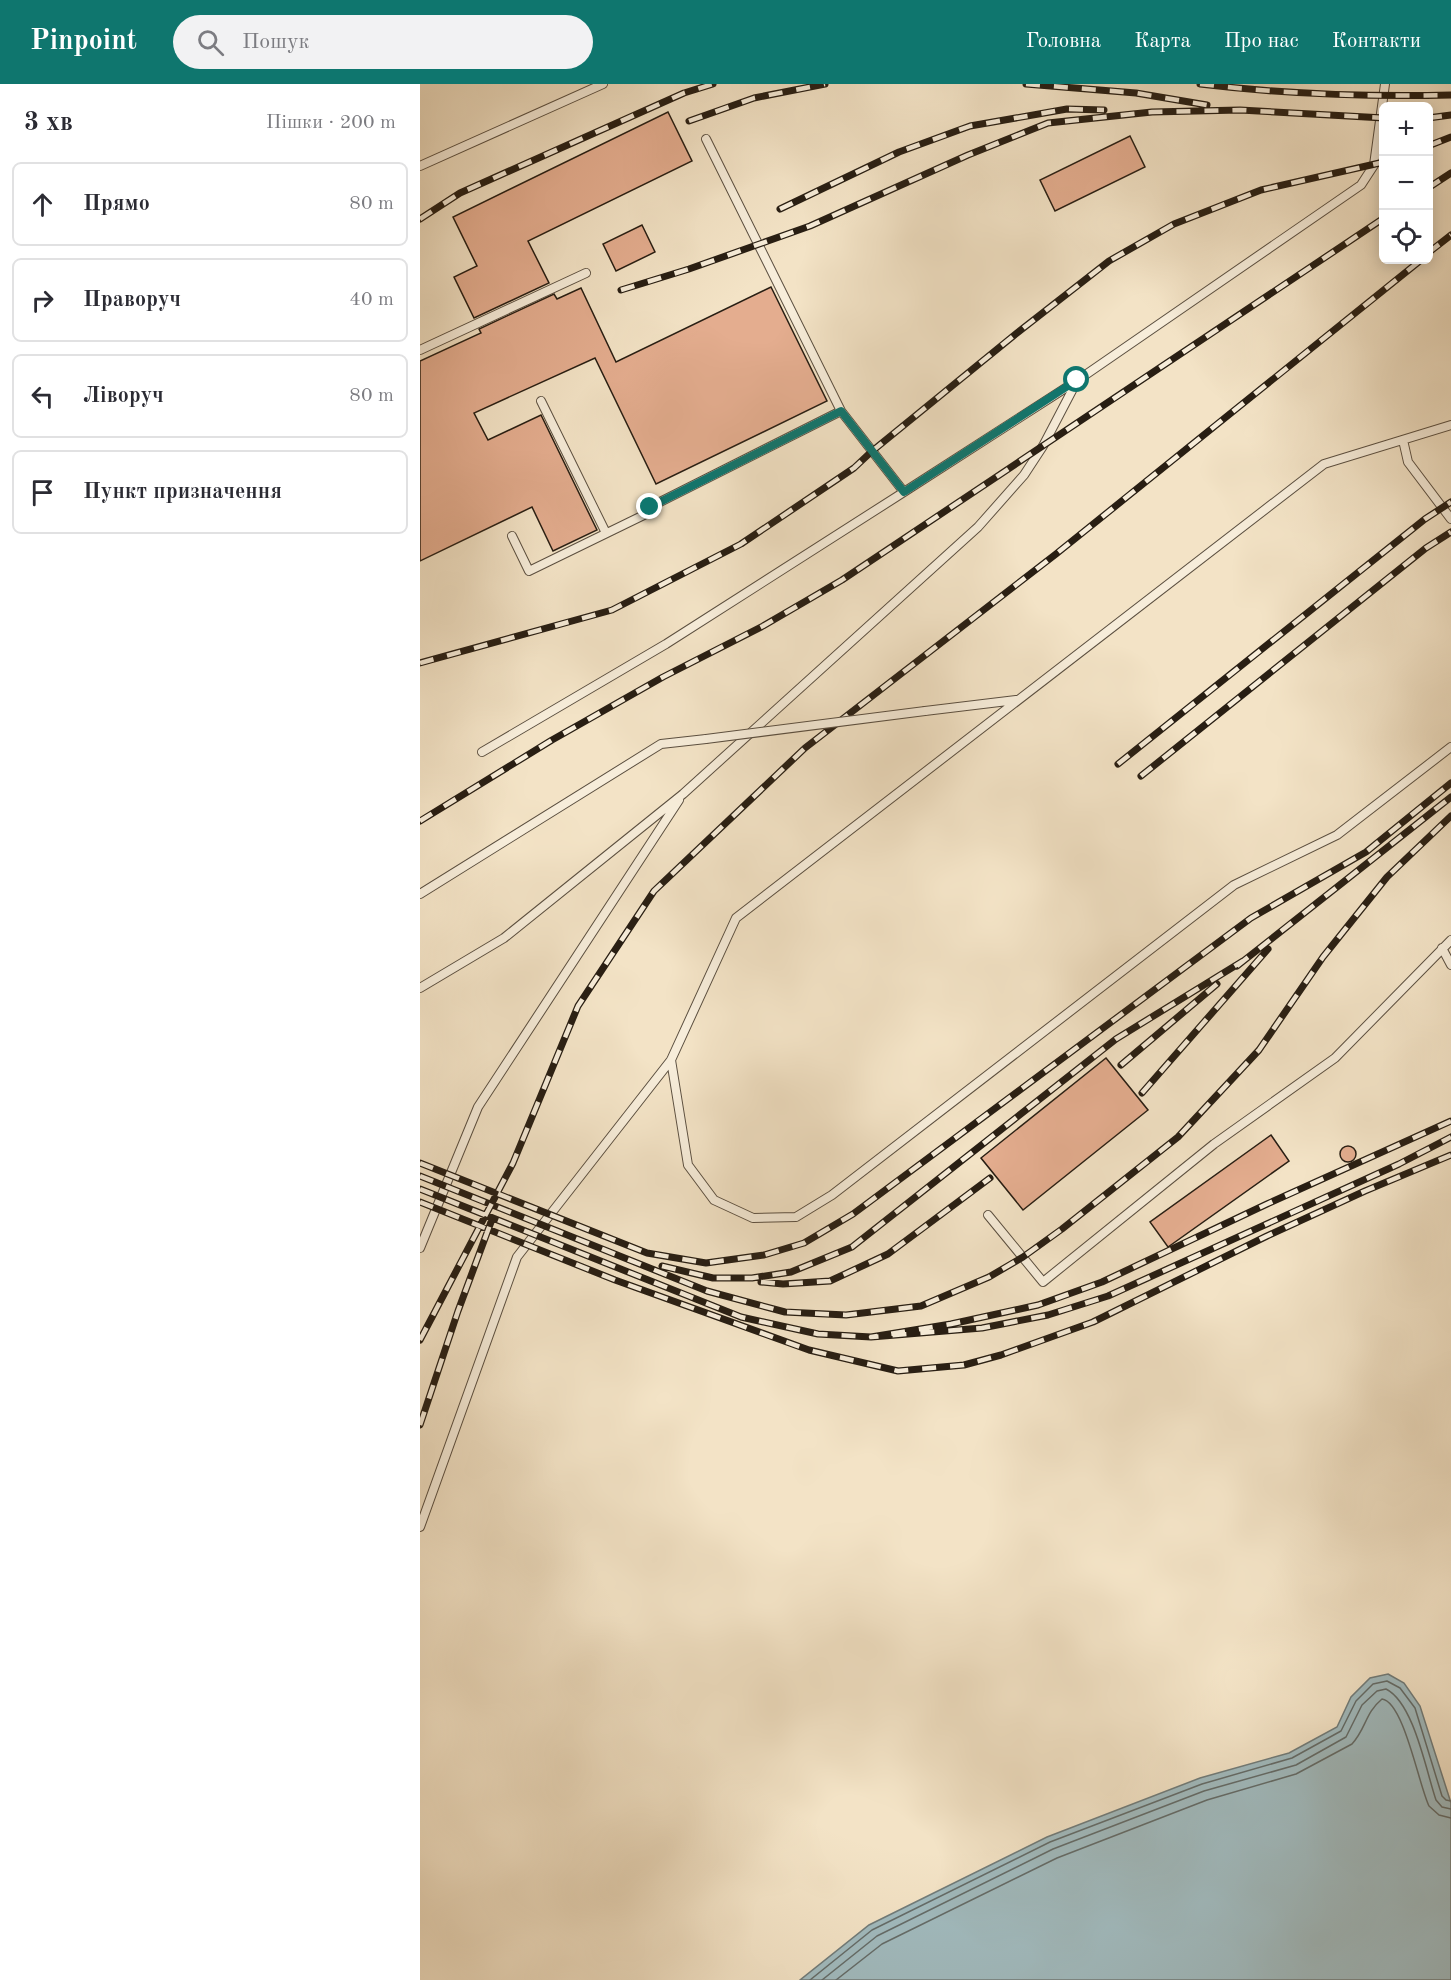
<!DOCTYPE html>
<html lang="uk">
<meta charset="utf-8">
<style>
:root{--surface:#fff;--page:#f2f2f3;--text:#2b2b33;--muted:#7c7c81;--line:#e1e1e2;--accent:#0f766e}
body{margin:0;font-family:"Old Standard TT",serif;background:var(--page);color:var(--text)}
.controls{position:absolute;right:18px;top:18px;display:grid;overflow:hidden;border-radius:9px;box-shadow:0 3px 15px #0003}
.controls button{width:54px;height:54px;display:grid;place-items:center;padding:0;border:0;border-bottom:2px solid var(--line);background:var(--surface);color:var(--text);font:30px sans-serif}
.stop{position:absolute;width:18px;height:18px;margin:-14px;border:4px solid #0f766e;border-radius:50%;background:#fff}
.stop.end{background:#0f766e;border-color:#fff;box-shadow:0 2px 6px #0008}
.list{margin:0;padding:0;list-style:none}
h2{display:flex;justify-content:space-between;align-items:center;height:78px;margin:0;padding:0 24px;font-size:26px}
h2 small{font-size:20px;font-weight:400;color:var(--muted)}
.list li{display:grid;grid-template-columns:39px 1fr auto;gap:18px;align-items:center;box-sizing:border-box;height:84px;margin:0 12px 12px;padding:0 12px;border:2px solid var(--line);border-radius:9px}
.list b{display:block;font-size:22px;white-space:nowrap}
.list em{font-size:20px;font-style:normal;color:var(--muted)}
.icon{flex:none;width:33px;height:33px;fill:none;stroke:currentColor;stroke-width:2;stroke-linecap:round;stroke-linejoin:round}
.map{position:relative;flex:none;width:1031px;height:1896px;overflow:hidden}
header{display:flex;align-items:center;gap:36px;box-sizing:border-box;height:84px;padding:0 30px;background:var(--accent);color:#fff}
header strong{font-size:28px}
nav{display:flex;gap:33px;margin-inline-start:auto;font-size:21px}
.search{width:420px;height:54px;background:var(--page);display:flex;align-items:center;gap:15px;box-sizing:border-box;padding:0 21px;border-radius:33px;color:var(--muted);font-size:22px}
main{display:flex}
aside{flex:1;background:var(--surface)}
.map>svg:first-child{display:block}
</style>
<header>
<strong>Pinpoint</strong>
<div class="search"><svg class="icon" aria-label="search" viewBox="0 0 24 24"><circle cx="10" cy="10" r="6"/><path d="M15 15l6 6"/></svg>Пошук</div>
<nav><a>Головна</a><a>Карта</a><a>Про нас</a><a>Контакти</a></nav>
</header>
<main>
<aside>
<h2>3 хв<small>Пішки · 200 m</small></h2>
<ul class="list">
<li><svg class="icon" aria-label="ahead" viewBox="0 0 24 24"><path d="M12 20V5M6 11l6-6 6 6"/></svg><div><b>Прямо</b></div><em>80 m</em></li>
<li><svg class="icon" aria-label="right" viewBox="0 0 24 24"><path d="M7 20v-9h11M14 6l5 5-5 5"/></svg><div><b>Праворуч</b></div><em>40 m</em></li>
<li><svg class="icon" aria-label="left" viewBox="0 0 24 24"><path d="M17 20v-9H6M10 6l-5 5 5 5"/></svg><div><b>Ліворуч</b></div><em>80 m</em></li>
<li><svg class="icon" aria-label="arrive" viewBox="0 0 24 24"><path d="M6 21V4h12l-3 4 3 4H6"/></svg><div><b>Пункт призначення</b></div></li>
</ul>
</aside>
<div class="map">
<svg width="1031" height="1896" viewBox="0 0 1031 1896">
<rect width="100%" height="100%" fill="#f3e3c6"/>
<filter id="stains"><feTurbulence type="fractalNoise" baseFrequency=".00333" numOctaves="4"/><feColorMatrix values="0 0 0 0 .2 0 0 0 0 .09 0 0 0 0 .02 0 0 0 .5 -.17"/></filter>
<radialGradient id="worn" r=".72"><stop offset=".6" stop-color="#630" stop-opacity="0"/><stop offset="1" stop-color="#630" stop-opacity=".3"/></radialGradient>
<path fill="#a1bbbf" stroke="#717c7a" stroke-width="1.5" d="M968,1590L984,1599L1000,1622L1031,1719V1896H380L449,1841L627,1753L780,1694L869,1669L917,1643L931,1613L950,1594Z"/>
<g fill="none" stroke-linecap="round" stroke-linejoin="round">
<path stroke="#646c69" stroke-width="1.5" d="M390,1896L452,1846L630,1758L782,1700L872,1674L921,1647L936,1617L953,1600L967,1597L980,1604L995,1624L1022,1712L1026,1716L1031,1717
M402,1896L457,1852L633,1765L784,1707L876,1681L926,1653L942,1621L957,1607L966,1605C994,1619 1006,1687 1016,1716L1022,1723L1031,1725
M416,1896L462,1860L637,1774L787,1716L876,1690L932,1660C946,1645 945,1629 962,1615C984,1618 999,1702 1009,1722L1019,1731L1031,1734"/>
</g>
<path fill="#e4ad8f" stroke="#281e13" stroke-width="1.5" d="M248,28L272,77L108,157L129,199L54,234L34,193L57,182L33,133Z
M710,52L725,83L635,127L620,96Z
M222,141L235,168L196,187L183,160Z
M351,203L407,317L236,400L175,274L54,329L68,356L121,331L177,446L133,467L112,423L0,477V277L61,249L59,245L134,210L137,215L161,204L196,278Z
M686,974L728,1026L603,1126L561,1074Z
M851,1051L869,1077L748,1163L730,1138Z
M920 1070a8 8 0 1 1 16 0a8 8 0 1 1-16 0Z"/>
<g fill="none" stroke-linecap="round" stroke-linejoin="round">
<g stroke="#5b4f40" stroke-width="10">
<path id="lane" d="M286,55L421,327L484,408
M0,82L183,0
M0,266L166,189
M121,317L186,449
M983,356L988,378L1031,435
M92,452L109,487L226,430L230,423L421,327
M505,627L596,616
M62,668L246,560L484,408L658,296L941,101L954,81L965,0
M0,810L241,660L286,655
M1022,864L1031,881
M0,904L84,854L263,710L558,443L604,391L623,362L657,297
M251,976L268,1081L294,1116L333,1134L376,1133L412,1111L814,801L917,751L1031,663
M568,1131L623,1198L794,1060L915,974L1031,856
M0,1164L58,1023L259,716
M0,1443L97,1173L251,976L316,834L904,380L1031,341"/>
</g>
<use href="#lane" stroke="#f7edda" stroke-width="8"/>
<g stroke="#281e13" stroke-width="7">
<path id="rail" d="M606,0L716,9L787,21
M780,0C864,10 947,13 1031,11
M1008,34L1031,31
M269,37L334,14L405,0
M1008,62L1031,53
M1008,104L1031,89
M360,125L479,68L550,42L647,25L684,26
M0,135L40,109L264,9L293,0
M1008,169L1031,151
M201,206L269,185L390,142L548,71L628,39L732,28L820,26L964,34
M0,579L192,526L321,460L434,384L451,368L597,249L689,177L754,140L841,106L964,78
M698,680L1005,435L1031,418
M721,692L1006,464L1031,448
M0,737L132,656L243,593L343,542L422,496L964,134
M817,882L1031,713
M701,981L797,900
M722,1009L848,865
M1031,1037L847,1120L682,1198L618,1221L531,1240L451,1253L562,1244L628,1231L688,1212L979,1080L1031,1053
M0,1079L227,1169L286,1179L344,1171L384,1159L433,1130L831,834L946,768L1031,699
M0,1092L287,1207L365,1228L426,1231L501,1222L569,1193L603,1173L642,1145L758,1053L839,966L903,873L967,793L1031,732
M0,1105L321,1233L398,1250L451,1253
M0,1118L195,1196L389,1266L478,1287L544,1281L581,1271L673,1238L847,1152L945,1107L1031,1071
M242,1182L293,1194H332L371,1188L432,1163L696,955L823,877
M341,1198L363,1200L410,1197L468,1170L570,1094
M0,1256L93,1079L158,922L234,807L385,664L636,470L1001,176
M0,1341L38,1227L71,1138"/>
</g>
<use href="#rail" stroke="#f7edda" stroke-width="4.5" stroke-dasharray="14" stroke-linecap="butt"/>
<g stroke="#5b4f40" stroke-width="10" stroke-linecap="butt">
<path id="lane-bridge" d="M286,655L505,627"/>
</g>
<use href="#lane-bridge" stroke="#f7edda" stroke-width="8"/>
</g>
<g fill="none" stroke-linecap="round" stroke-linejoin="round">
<path stroke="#0f766e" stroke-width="8" d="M230,423L421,327L484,408L657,296"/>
</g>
<rect width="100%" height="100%" filter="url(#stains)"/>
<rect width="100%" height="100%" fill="url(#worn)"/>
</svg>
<div class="controls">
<button>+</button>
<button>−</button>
<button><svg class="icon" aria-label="locate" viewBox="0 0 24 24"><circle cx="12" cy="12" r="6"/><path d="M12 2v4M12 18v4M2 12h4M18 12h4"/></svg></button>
</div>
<div class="stop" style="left:657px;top:296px"></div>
<div class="stop end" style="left:230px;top:423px"></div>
</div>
</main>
